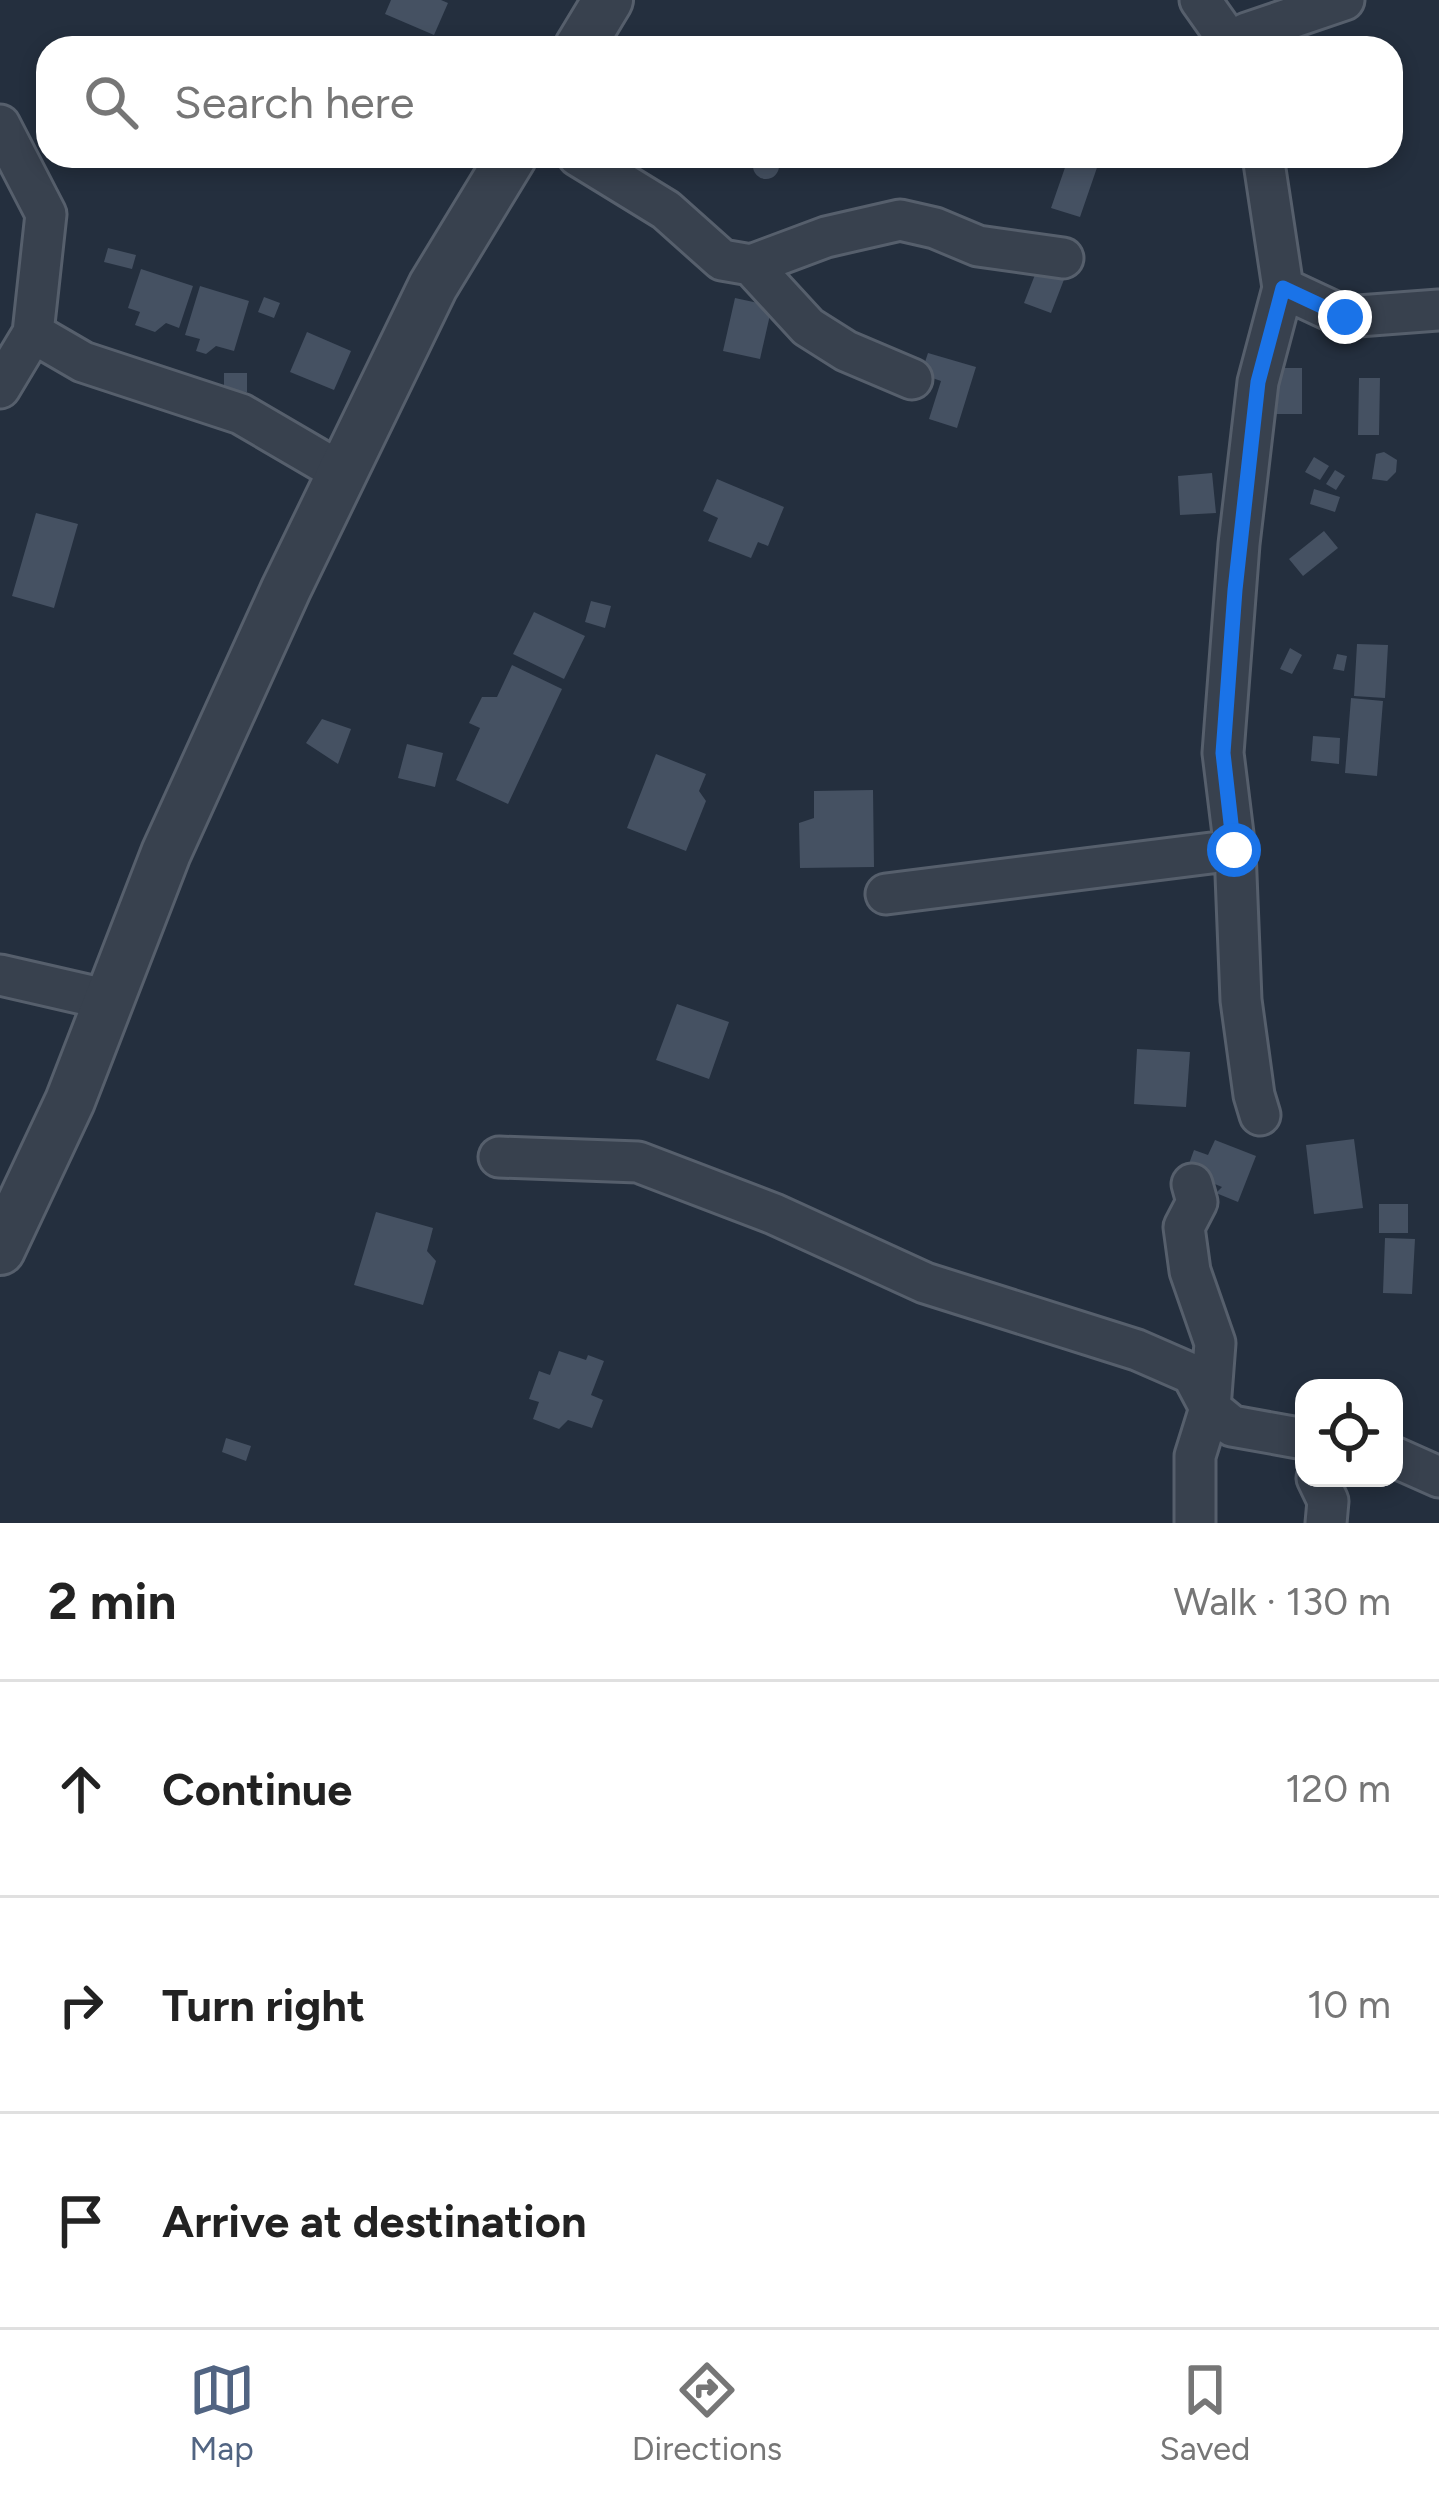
<!DOCTYPE html>
<meta charset="utf-8">
<style>
:root{--surface:#fff;--page:#f6f6f6;--text:#222;--muted:#767676;--line:#e0e0e0;--accent:#516482}
body{margin:0;font-family:Figtree,sans-serif;background:var(--page);color:var(--text)}
.controls{position:absolute;right:36px;bottom:36px;display:grid;overflow:hidden;border-radius:24px;box-shadow:0 6px 18px #0003}
.controls button{width:108px;height:108px;display:grid;place-items:center;padding:0;border:0;border-bottom:3px solid var(--line);background:var(--surface);color:var(--text);font:60px sans-serif}
.stop{position:absolute;width:36px;height:36px;margin:-27px;border:9px solid #1a73e8;border-radius:50%;background:#fff}
.stop.end{background:#1a73e8;border-color:#fff;box-shadow:0 3px 12px #0008}
.list{margin:0;padding:0;list-style:none}
h2{display:flex;justify-content:space-between;align-items:center;height:156px;margin:0;padding:0 48px;font-size:51px}
h2 small{font-size:39px;font-weight:400;color:var(--muted)}
.list li{display:grid;grid-template-columns:78px 1fr auto;gap:36px;align-items:center;box-sizing:border-box;height:216px;padding:0 48px;border-top:3px solid var(--line)}
.list b{display:block;font-size:45px;white-space:nowrap}
.list em{font-size:39px;font-style:normal;color:var(--muted)}
.icon{flex:none;width:66px;height:66px;fill:none;stroke:currentColor;stroke-width:2;stroke-linecap:round;stroke-linejoin:round}
.map{position:relative;flex:none;width:1439px;height:1523px;overflow:hidden}
.search{position:absolute;background:var(--surface);box-shadow:0 6px 18px #0003;left:36px;right:36px;top:36px;height:132px;display:flex;align-items:center;gap:30px;box-sizing:border-box;padding:0 42px;border-radius:36px;color:var(--muted);font-size:45px}
.sheet{height:804px;background:var(--surface)}
nav{display:flex;justify-content:space-around;align-items:center;box-sizing:border-box;height:168px;border-top:3px solid var(--line);background:var(--surface);font-size:33px;color:var(--muted)}
nav a{display:grid;justify-items:center;gap:6px}
nav .on{color:var(--accent)}
.map>svg:first-child{display:block}
</style>
<div class="map">
<svg width="1439" height="1523" viewBox="0 0 1439 1523">
<rect width="100%" height="100%" fill="#242f3e"/>
<path fill="#455162" d="M391,0H441L448,3L434,35L385,14Z
M753 166a13 13 0 1 1 26 0a13 13 0 1 1-26 0Z
M1069,156H1101L1080,217L1051,208Z
M108,248L136,255L132,269L104,262Z
M1038,267L1065,277L1051,313L1024,303Z
M141,269L193,286L179,328L166,323L155,332L135,325L140,312L128,308Z
M200,286L249,301L234,351L216,346L206,354L196,351L200,339L185,335Z
M264,297L280,303L274,318L258,312Z
M735,298L772,306L760,359L723,351Z
M307,332L351,351L334,390L290,372Z
M928,353L976,367L957,428L929,419L941,381L921,374Z
M1275,368H1302V414H1274Z
M224,373H247V392L224,391Z
M1359,378H1380L1379,435H1358Z
M1384,452L1397,460L1396,472L1387,481L1372,479L1376,454Z
M1314,457L1329,466L1320,480L1305,472Z
M1335,470L1345,476L1336,490L1326,484Z
M1212,473L1216,513L1180,515L1178,476Z
M717,479L784,507L768,546L758,542L751,558L708,541L718,518L703,511Z
M1314,489L1340,497L1335,512L1310,504Z
M36,513L78,524L54,608L12,596Z
M1324,531L1338,548L1303,576L1289,559Z
M591,601L611,606L605,628L585,622Z
M534,612L585,636L564,679L513,654Z
M1357,644L1388,645L1385,698L1354,696Z
M1290,648L1302,655L1292,674L1280,669Z
M1337,654L1347,656L1344,671L1333,669Z
M512,665L562,689L508,804L456,780L480,728L469,723L482,697H497Z
M1351,698L1383,701L1377,776L1345,773Z
M322,719L351,729L338,764L306,743Z
M1313,736L1340,738L1339,764L1311,761Z
M407,744L443,753L435,787L398,778Z
M656,754L706,774L699,791L706,801L686,851L627,828Z
M873,790L874,867L800,868L799,823L814,818V791Z
M677,1004L729,1022L709,1079L656,1060Z
M1137,1049L1190,1052L1186,1107L1134,1104Z
M1354,1139L1363,1208L1314,1214L1306,1145Z
M1215,1140L1256,1156L1238,1202L1216,1193L1222,1187L1186,1172L1194,1150L1208,1155Z
M1379,1204H1408V1233H1379Z
M376,1212L433,1228L427,1251L436,1261L423,1305L354,1285Z
M1385,1238L1415,1239L1412,1294L1383,1293Z
M559,1351L586,1360L588,1355L604,1361L591,1395L603,1400L592,1428L568,1420L559,1429L533,1419L539,1402L529,1399L539,1371L550,1375Z
M226,1438L251,1446L246,1461L222,1452Z"/>
<g fill="none" stroke-linecap="round" stroke-linejoin="round">
<g stroke="#565f6c" stroke-width="45">
<path id="minor" d="M1200,0L1234,48
M1241,48L1247,33L1344,0
M0,125L46,214L33,333L83,362L241,414L342,473
M578,156L666,210L722,260L751,265L826,237L900,220L935,228L978,246L1063,258
M751,265L808,327L846,351L912,379
M1283,288L1345,317L1439,310
M0,388L33,333
M886,894L1235,850
M0,975L109,1000
M1260,1115L1254,1095L1241,1000L1235,850L1223,753L1239,544L1258,382L1283,288L1263,156
M499,1157L638,1162L774,1214L925,1283L1137,1350L1192,1374L1210,1408L1232,1426L1304,1439
M1192,1184L1197,1202L1184,1227L1190,1271L1215,1343L1210,1408L1195,1456V1523
M1394,1457L1439,1477
M1317,1478L1328,1501L1326,1523"/>
</g>
<g stroke="#565f6c" stroke-width="54">
<path id="tertiary" d="M579,48L608,0
M0,1250L70,1101L166,853L286,589L433,286L512,156"/>
</g>
<use href="#minor" stroke="#38414e" stroke-width="39"/>
<use href="#tertiary" stroke="#38414e" stroke-width="48"/>
</g>
<g fill="none" stroke-linecap="round" stroke-linejoin="round">
<path stroke="#1a73e8" stroke-width="15" d="M1234,850L1223,753L1235,590L1258,382L1283,288L1345,317"/>
</g>
</svg>
<div class="controls">
<button><svg class="icon" aria-label="locate" viewBox="0 0 24 24"><circle cx="12" cy="12" r="6"/><path d="M12 2v4M12 18v4M2 12h4M18 12h4"/></svg></button>
</div>
<div class="stop" style="left:1234px;top:850px"></div>
<div class="stop end" style="left:1345px;top:317px"></div>
<div class="search"><svg class="icon" aria-label="search" viewBox="0 0 24 24"><circle cx="10" cy="10" r="6"/><path d="M15 15l6 6"/></svg>Search here</div>
</div>
<section class="sheet">
<h2>2 min<small>Walk · 130 m</small></h2>
<ul class="list">
<li><svg class="icon" aria-label="ahead" viewBox="0 0 24 24"><path d="M12 20V5M6 11l6-6 6 6"/></svg><div><b>Continue</b></div><em>120 m</em></li>
<li><svg class="icon" aria-label="right" viewBox="0 0 24 24"><path d="M7 20v-9h11M14 6l5 5-5 5"/></svg><div><b>Turn right</b></div><em>10 m</em></li>
<li><svg class="icon" aria-label="arrive" viewBox="0 0 24 24"><path d="M6 21V4h12l-3 4 3 4H6"/></svg><div><b>Arrive at destination</b></div></li>
</ul>
</section>
<nav>
<a class="on"><svg class="icon" aria-label="map" viewBox="0 0 24 24"><path d="M3 6l6-2 6 2 6-2v14l-6 2-6-2-6 2zM9 4v14M15 6v14"/></svg>Map</a>
<a><svg class="icon" aria-label="directions" viewBox="0 0 24 24"><path d="M12 3l9 9-9 9-9-9zM9 14v-3h6M13 9l2 2-2 2"/></svg>Directions</a>
<a><svg class="icon" aria-label="saved" viewBox="0 0 24 24"><path d="M7 4h10v16l-5-4-5 4z"/></svg>Saved</a>
</nav>
